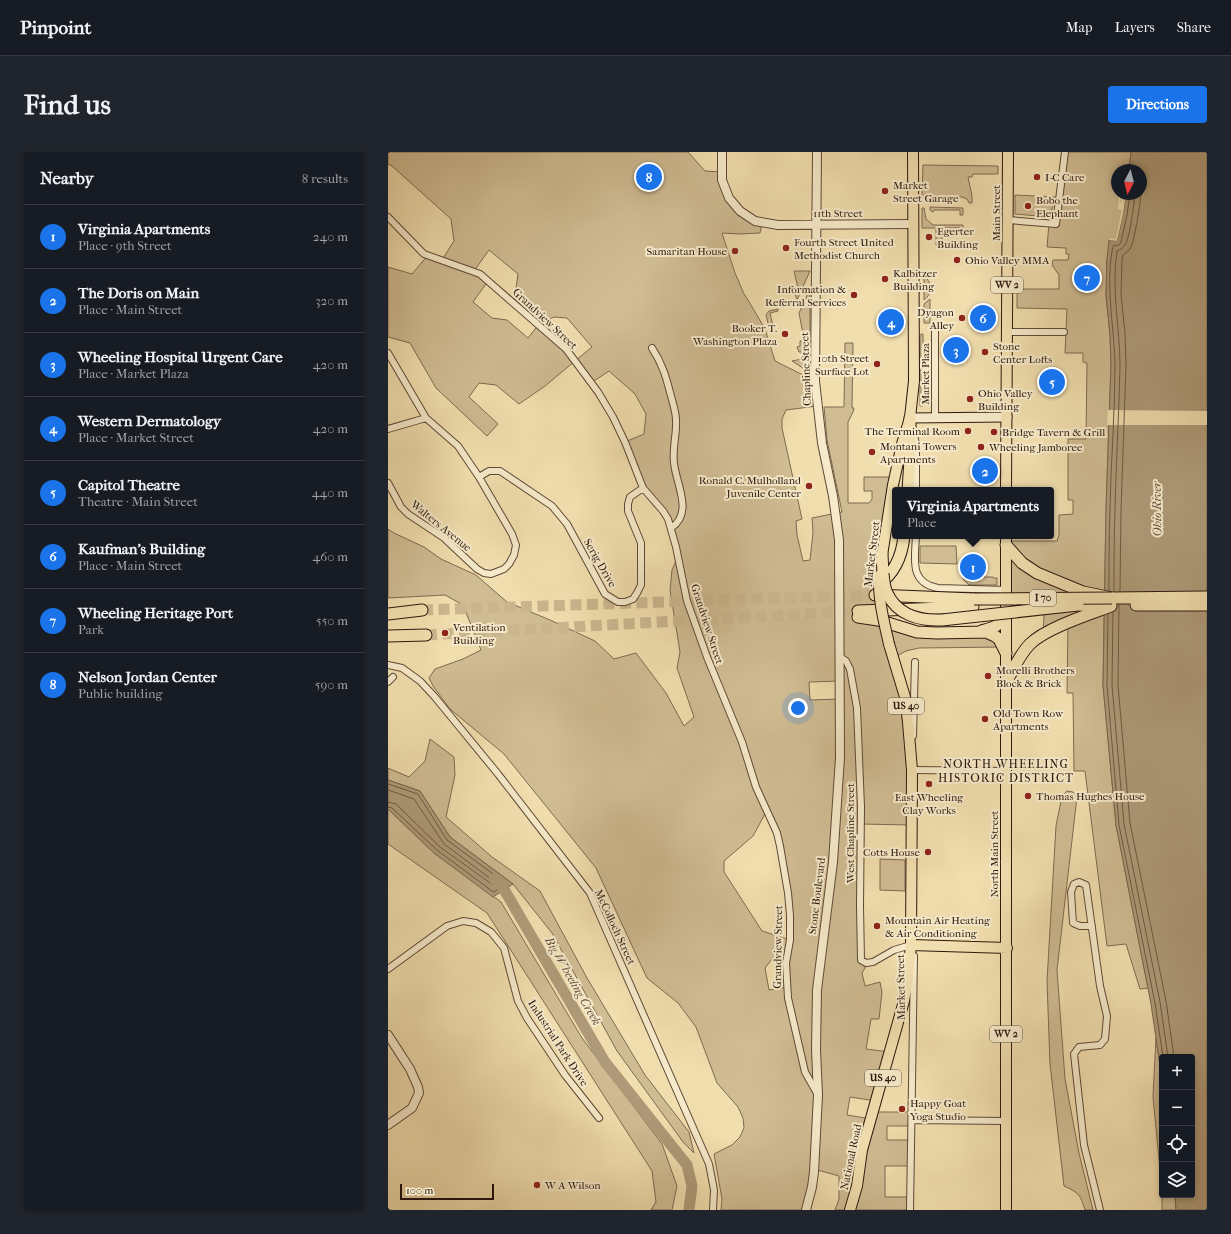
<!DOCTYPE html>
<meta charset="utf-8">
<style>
:root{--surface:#171b24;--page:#20242c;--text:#f1f3f6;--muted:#9ea1a6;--line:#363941;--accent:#1a73e8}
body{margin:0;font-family:"IM FELL French Canon",serif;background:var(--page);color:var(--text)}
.controls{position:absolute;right:12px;bottom:12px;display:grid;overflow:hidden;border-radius:4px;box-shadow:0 2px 6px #0003}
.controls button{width:36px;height:36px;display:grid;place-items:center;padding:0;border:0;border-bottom:1px solid var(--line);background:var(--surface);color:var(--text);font:20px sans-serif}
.compass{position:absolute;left:723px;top:12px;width:36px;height:36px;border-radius:50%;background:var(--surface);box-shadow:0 2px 6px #0003;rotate:187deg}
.scale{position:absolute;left:12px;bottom:10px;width:94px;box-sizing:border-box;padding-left:4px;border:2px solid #2d170e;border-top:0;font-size:11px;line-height:14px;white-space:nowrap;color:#2d170e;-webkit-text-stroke:3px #f6eaca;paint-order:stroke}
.you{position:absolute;left:410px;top:556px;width:14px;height:14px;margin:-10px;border:3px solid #fff;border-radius:50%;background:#1a73e8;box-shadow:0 0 0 6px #1a73e833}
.badge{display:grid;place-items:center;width:26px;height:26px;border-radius:50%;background:var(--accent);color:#fff;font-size:13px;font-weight:700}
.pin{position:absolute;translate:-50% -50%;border:2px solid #fff;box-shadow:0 1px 4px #0006}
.popup{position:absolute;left:504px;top:335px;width:162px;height:52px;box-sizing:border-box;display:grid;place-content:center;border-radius:4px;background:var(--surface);filter:drop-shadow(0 1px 3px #0005);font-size:13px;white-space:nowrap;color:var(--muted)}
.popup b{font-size:15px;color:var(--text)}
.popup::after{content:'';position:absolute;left:50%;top:100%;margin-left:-8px;border:8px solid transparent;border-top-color:var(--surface)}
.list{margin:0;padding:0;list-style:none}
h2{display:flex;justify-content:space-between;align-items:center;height:52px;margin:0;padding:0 16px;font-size:17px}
h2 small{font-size:13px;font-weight:400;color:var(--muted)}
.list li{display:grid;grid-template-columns:26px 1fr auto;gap:12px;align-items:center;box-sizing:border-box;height:64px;padding:0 16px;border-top:1px solid var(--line)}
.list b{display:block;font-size:15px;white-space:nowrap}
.list p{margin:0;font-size:13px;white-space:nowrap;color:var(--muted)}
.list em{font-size:13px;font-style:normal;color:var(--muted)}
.icon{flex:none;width:22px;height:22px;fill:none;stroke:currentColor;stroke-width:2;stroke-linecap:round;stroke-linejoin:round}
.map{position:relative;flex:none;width:819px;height:1058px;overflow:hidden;border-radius:4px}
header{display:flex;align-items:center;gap:24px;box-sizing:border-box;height:56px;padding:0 20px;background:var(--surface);border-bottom:1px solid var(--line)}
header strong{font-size:19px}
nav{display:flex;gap:22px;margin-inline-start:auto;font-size:14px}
.intro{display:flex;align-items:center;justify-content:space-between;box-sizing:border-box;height:96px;padding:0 24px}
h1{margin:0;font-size:28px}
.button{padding:10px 18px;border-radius:4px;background:var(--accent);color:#fff;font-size:14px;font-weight:700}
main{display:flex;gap:24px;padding:0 24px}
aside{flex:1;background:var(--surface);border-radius:4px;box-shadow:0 2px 6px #0003}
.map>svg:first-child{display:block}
</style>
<header>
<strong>Pinpoint</strong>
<nav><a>Map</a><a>Layers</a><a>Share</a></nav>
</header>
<div class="intro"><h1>Find us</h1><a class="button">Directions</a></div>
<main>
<aside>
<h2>Nearby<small>8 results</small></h2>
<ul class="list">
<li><span class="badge">1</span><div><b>Virginia Apartments</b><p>Place · 9th Street</p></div><em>240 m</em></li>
<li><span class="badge">2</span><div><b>The Doris on Main</b><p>Place · Main Street</p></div><em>320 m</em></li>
<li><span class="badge">3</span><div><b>Wheeling Hospital Urgent Care</b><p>Place · Market Plaza</p></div><em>420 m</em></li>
<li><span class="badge">4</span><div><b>Western Dermatology</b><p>Place · Market Street</p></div><em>420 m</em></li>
<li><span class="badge">5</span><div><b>Capitol Theatre</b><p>Theatre · Main Street</p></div><em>440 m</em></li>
<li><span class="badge">6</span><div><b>Kaufman's Building</b><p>Place · Main Street</p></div><em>460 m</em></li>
<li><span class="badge">7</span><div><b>Wheeling Heritage Port</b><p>Park</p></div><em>550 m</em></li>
<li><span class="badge">8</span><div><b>Nelson Jordan Center</b><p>Public building</p></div><em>590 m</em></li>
</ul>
</aside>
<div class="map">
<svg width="819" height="1058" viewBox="0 0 819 1058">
<rect width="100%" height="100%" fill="#f1deae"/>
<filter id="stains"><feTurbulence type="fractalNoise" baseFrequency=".005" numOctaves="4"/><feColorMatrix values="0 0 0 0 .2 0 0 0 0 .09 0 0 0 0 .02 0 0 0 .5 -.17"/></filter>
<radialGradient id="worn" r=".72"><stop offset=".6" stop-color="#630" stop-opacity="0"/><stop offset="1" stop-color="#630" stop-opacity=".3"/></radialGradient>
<path fill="#d0bc93" stroke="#7e6a50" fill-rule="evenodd" d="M0,0H300L317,19L334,20L346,53L374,71L372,81L352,82L334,81L347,121L356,142L360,148L377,177L387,209L427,229L429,254L398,258L394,267V276L414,367L408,369L409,383L415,409L422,408L425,381L424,366L454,360L439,288L436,255H456L457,191H465L464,256H466L465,260L460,270V351H481L484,347V339H476V325H507L494,402L495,468L519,477L591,480L616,495L531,496L518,499L505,506L512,526L523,673L473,672L472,805L480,811L474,821L477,834L492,830L494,840L491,867H483L478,897L502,900L488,949L462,945L459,963L483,967L485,960H524V974H499V988H524L523,1014H497V1045H523L522,1058H447L451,1047V1024L426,1017L418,1058H333L334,1047L326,1002L344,993L352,985L356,976L355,966L350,955L329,931L308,875L290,851L259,826L208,716L116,602L62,557L45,534L41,526L47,517L75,507L93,498L75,453L57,443L0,446V377L6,381L36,395L53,407L88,423L119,450L162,468L207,489L226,507L248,501L278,541L296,574L306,565L289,516L292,500L282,438L284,418L290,404L280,367L255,336L237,290L256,282L258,262L247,242L221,219L203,231L187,209L157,234L131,252L108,233L91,231L81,245L110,272L99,284L48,236L22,191L0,185V115L24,122L40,103L54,108L66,89L63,67L4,14L0,12ZM101,98L130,122L126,151L151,172L140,186L119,168L104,166L85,150L100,129L86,119ZM166,165L179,166L204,195L187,209L151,172ZM452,529V547L422,548L421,530ZM378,660L392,694L403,776L402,788L374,779L336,720V709L365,684ZM398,805L399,835L381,838L377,816L385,806Z
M677,0H743L741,18H729V42H738L729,89L719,107L718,143L722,182L723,213L718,357L715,533L728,673L760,836L752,837L738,792L719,794L697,619H686L685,541H679L680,472L655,482L657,446H618V389H669L671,383V363L685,362V348H680V287H698L699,211L695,210V201H677L679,157L629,156V137H671V123L664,113L665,108H680L681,102H678V96L659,95L661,71L668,72Z
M535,13L610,14V22H585L584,25H580L584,44V51H581L579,47L574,45L534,44Z
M627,43L667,45L662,65L627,62Z
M542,55L575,56V63H572V58H546L545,60L542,58Z
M534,56H536L538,67L545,73H575V76H554V93H559V96H553V93H548V76H534Z
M406,119H422L409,148L407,142L411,140Z
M536,124C545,131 545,141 536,148Z
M422,137V182H415L411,161Z
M542,147V171H536V152Z
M390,157V159L382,161L386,178L382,179L378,163L381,159Z
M534,182H535V254H532V183Z
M412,189H422L421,220L404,209L414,207L413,200H411L409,195L412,194Z
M532,394H568L569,412L532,411Z
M575,423H578V425H605L606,426H609V433H581L575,427Z
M42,587L66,605L67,623L58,665L104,705L152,739L199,826L257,923L301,980L306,1001L295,990L229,899L164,781L125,732L62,685L32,639L0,628V616L21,625L37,609Z
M679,639L685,640L689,645L669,818L677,927L691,1001L705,1058H697C692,1042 691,1041 676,1034L662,912L659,829L668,674L674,644Z
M0,657L46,701L113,750L194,886L274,992L289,1034L284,1058H263L268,1050L264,1019L99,761L0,692Z
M492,707L517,708V739L492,738Z
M768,886L774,927V1038L765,945Z
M774,1043H787L788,1058H774Z"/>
<path fill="#ae9a78" stroke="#7a664e" d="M743,0H819V1058H788L787,1043H804V905H774V927L763,852L728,673L715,533L718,357L723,213L722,182L718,143L719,107L721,88L729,89L735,62L738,42H753V18H741Z
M0,628L32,639L62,685L125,732L105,745L46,701L0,657Z"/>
<path fill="#f1deae" d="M731,42H732L733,53L734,42H738L735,62L729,89L721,88L722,86L728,87L733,61L734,58H732L730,57Z
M720,258L819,259V273H719Z"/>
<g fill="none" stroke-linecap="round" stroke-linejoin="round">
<path stroke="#6e5843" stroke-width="1" d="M721,439C721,411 721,384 722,357C723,308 727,260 727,212C726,173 717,131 725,94L731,93L733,90L739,63L742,42
M726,439C726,412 726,385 727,357C728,310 731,262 732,214C732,176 723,137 729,99C732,98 735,96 737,93C742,85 746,52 747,42
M732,439L733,358L738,212L737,181L733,143L734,108L735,103C737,101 740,100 742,97C747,87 752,53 753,42
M731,452L730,533L742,671L778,849L786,905
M725,460L724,533L736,672L772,850L780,905
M720,462L719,533L731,673L767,851L775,905
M0,632L30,642L59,688L116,730V733L106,740L104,739L49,698L4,656L0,655
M0,638L26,647L56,692L107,730L108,733H105L52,695L8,652L0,650"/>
<path stroke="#ae9a78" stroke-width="11" d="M106,727L114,734L217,910L299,1013L304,1034L301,1058"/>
<path stroke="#cab68e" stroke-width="11" stroke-dasharray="11 5.5" stroke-linecap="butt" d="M34,458L487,443
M38,483L470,459"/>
<g stroke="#5e4936" stroke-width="8">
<path id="minor" d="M0,65L36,102L92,122L178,197L210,240L225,265L237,290L255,336L275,359L280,367L288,395L299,449L319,505L354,590L368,635L389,681L392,694L400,741L402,763V788L398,811L400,846L417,920L430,943
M620,68L668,72L677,0
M547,178V266
M619,180H676
M264,196C275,213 278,225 283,244C285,252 288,260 288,268C289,282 284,296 286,311C288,332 306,361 283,376
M0,201L38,266L70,294L91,325L124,382L128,393L126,403L121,412L116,417L103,422L96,421L89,417L56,386L20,362L13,355L0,331
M0,277L38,266
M526,283L528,292V338
M91,325L101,319H112L164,354L179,372L217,442L230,450H237L245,447L249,441L253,433V391L240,359V352L242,345L255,336
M528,384C527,407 521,431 550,436L619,438
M451,505L455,507L458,509L462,517L469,556L473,655L472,754L473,808L478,811L485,810L506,798L523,793V796
M0,513L14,516L32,529L46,544L110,622L202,741L321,1012L326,1038L325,1058
M0,530L5,525
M525,584L527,510
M524,618L618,619
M704,774H692L685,771L683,740L686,732L691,730L698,733L712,834L719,864L717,887L712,893L691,895L686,902L696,993L712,1058
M0,817L59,774L75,769L88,771L103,780L116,796L130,849L139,866L177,923L211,966
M524,968L618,969
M522,1058L526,804"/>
</g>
<g stroke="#5e4936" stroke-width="10">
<path id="tertiary" d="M334,0V28L341,46L352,59L367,69L390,73L525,72
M0,883L22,917L30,935L31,941L24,956L0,973
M418,1058L424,1035L426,1020L430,943L428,898L429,838L445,710L452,606L451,388L445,344L434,291L427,229L429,0"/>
</g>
<g stroke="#2d170e" stroke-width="11">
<path id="secondary" d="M522,266L619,265"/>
</g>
<g stroke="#2d170e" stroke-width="12">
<path id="primary" d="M618,338L620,0
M493,410L505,333L514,292L522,266L526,229L525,0
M523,793L619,796
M462,1058L469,1034L474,998L516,849L519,832L523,793L524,618L520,570L517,545L501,492
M618,1058V384"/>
</g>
<g stroke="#2d170e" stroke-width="13">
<path id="motorway" d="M520,338L522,308V266
M618,393L634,411L649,421L695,440L705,442L724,446L819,445
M494,402L495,422
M490,433C507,421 514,404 516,384
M487,443L586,447
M690,453L718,454
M748,453H819
M470,459L585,455
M0,462L34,458
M470,465L490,468L529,480L549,481L598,480L607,484L611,487L618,501
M593,479C607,475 611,475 618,462
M0,484L38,483
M618,531C625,518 631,503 642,492C658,476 702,462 723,454"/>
</g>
<use href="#minor" stroke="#f6eaca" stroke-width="6"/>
<use href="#tertiary" stroke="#f6eaca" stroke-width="8"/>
<use href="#secondary" stroke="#f6eaca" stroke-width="9"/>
<use href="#primary" stroke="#f1deae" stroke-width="10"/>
<use href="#motorway" stroke="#f1deae" stroke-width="11"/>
<g stroke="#2d170e" stroke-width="12" stroke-linecap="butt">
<path id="primary-bridge" d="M491,424C490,447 496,470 501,492"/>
</g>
<g stroke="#2d170e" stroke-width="13" stroke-linecap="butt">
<path id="motorway-bridge" d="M495,422C496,429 496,435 499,441C509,463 532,469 554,468L690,453
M586,447L724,446"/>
</g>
<use href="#primary-bridge" stroke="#f1deae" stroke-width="10"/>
<use href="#motorway-bridge" stroke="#f1deae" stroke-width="11"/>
</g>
<g fill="#8f2418" stroke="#f6eaca" stroke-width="1.5">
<circle cx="649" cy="25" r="4"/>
<circle cx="497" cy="39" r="4"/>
<circle cx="640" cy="54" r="4"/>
<circle cx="541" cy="85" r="4"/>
<circle cx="398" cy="96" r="4"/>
<circle cx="347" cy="99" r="4"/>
<circle cx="569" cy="108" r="4"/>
<circle cx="497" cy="127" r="4"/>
<circle cx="466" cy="143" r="4"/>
<circle cx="574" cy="166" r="4"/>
<circle cx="397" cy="182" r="4"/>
<circle cx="597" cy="200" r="4"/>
<circle cx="489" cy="212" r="4"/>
<circle cx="582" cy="247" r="4"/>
<circle cx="580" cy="279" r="4"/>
<circle cx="606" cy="280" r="4"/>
<circle cx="593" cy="295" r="4"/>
<circle cx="484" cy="300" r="4"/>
<circle cx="421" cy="334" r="4"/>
<circle cx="57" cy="481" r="4"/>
<circle cx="600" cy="524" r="4"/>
<circle cx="597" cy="567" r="4"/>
<circle cx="541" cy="632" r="4"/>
<circle cx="640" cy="644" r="4"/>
<circle cx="540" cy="700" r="4"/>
<circle cx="489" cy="774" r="4"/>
<circle cx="514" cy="957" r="4"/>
<circle cx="149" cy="1033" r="4"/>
</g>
<g text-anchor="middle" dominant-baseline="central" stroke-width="4" stroke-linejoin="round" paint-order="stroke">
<g fill="#f6eaca" stroke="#695646" stroke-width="1">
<rect x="603" y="125" width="32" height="16" rx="3"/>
<rect x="642" y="438" width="26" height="16" rx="3"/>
<rect x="500" y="546" width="36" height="16" rx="3"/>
<rect x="602" y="874" width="32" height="16" rx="3"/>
<rect x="477" y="918" width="36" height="16" rx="3"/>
</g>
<g font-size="10" font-weight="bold" fill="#2d170e">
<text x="619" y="133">WV 2</text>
<text x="655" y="446">I 70</text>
<text x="518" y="554">US 40</text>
<text x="618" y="882">WV 2</text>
<text x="495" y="926">US 40</text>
</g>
<g font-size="11" fill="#2d170e" stroke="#f6eaca" text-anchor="start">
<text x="657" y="25">I-C Care</text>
<text x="505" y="33">Market<tspan x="505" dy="13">Street Garage</tspan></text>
<text x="648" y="48">Bobo the<tspan x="648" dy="13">Elephant</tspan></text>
<text x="549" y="79">Egerter<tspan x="549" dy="13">Building</tspan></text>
<text x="406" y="90">Fourth Street United<tspan x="406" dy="13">Methodist Church</tspan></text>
<text x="339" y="99" text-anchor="end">Samaritan House</text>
<text x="577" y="108">Ohio Valley MMA</text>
<text x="505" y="121">Kalbitzer<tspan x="505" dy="13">Building</tspan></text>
<text x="458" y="137" text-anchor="end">Information &amp;<tspan x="458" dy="13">Referral Services</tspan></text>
<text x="566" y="160" text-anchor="end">Dyagon<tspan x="566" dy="13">Alley</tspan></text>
<text x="389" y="176" text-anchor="end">Booker T.<tspan x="389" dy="13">Washington Plaza</tspan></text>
<text x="605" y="194">Stone<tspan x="605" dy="13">Center Lofts</tspan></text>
<text x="481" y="206" text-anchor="end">10th Street<tspan x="481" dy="13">Surface Lot</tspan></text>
<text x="590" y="241">Ohio Valley<tspan x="590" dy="13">Building</tspan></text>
<text x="572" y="279" text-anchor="end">The Terminal Room</text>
<text x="614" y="280">Bridge Tavern &amp; Grill</text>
<text x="492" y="294">Montani Towers<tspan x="492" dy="13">Apartments</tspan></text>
<text x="601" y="295">Wheeling Jamboree</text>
<text x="413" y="328" text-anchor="end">Ronald C. Mulholland<tspan x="413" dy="13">Juvenile Center</tspan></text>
<text x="65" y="475">Ventilation<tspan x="65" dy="13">Building</tspan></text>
<text x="608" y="518">Morelli Brothers<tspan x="608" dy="13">Block &amp; Brick</tspan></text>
<text x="605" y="561">Old Town Row<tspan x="605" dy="13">Apartments</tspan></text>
<text x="648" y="644">Thomas Hughes House</text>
<text x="541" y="645" text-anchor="middle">East Wheeling<tspan x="541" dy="13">Clay Works</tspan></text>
<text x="532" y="700" text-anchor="end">Cotts House</text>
<text x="497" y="768">Mountain Air Heating<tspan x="497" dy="13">&amp; Air Conditioning</tspan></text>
<text x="522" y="951">Happy Goat<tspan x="522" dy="13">Yoga Studio</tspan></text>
<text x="157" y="1033">W A Wilson</text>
</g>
<g font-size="11" fill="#2d170e" stroke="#f6eaca">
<text x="450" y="61">11th Street</text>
<text transform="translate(608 61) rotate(-90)">Main Street</text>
<text transform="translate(157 167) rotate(43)">Grandview Street</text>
<text transform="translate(418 217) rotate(-92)">Chapline Street</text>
<text transform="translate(537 222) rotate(-90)">Market Plaza</text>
<text transform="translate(53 374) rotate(39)">Walters Avenue</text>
<text transform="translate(484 402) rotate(-83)">Market Street</text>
<text transform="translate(212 411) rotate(60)">Serig Drive</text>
<text transform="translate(319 472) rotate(72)">Grandview Street</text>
<text transform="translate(462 681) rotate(-90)">West Chapline Street</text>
<text transform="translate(606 702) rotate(-90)">North Main Street</text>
<text transform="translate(429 744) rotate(-83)">Stone Boulevard</text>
<text transform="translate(227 775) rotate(65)">McColloch Street</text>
<text transform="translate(390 795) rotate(-89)">Grandview Street</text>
<text transform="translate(513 835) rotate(-91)">Market Street</text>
<text transform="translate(170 891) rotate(57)">Industrial Park Drive</text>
<text transform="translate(463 1005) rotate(-78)">National Road</text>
</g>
<g font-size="12" font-style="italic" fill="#614b38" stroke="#f6eaca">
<text transform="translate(769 357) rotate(-91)">Ohio River</text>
<text transform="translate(185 829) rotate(60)">Big Wheeling Creek</text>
</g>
<g font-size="12" letter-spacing="1" fill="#2d170e" stroke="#f6eaca">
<text x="618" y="612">NORTH WHEELING<tspan x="618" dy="14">HISTORIC DISTRICT</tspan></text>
</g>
</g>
<rect width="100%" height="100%" filter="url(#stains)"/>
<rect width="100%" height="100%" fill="url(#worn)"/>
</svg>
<div class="controls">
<button>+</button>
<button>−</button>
<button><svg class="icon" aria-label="locate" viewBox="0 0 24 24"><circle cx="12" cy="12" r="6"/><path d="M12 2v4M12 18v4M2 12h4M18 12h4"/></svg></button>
<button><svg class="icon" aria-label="layers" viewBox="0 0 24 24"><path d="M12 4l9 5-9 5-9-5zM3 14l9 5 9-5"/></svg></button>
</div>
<svg class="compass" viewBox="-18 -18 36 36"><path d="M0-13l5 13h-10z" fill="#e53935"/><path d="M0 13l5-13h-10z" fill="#9ea1a6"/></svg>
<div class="scale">100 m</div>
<div class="you"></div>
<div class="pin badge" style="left:585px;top:415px">1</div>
<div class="popup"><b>Virginia Apartments</b>Place</div>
<div class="pin badge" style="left:597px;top:319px">2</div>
<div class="pin badge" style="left:568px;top:198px">3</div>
<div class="pin badge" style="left:503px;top:170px">4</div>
<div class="pin badge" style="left:664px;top:230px">5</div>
<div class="pin badge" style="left:595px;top:166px">6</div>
<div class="pin badge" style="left:699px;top:126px">7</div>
<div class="pin badge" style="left:261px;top:25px">8</div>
</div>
</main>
